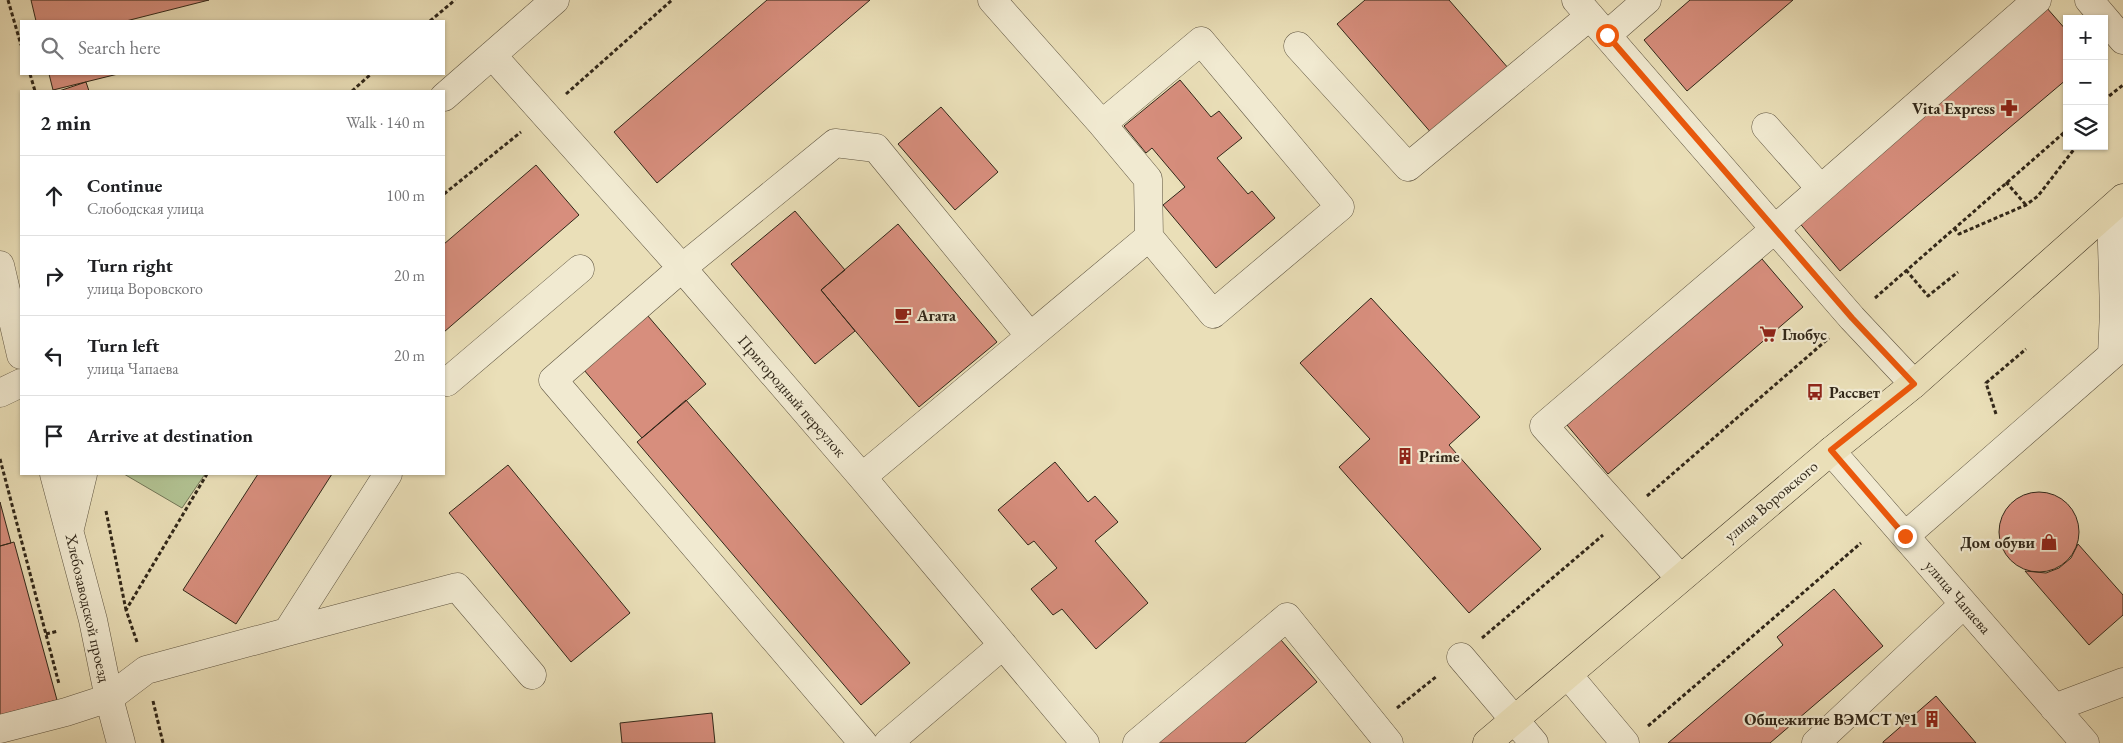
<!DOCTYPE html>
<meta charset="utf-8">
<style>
:root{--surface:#fff;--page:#f6f6f6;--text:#202124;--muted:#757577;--line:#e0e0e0}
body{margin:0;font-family:"EB Garamond",serif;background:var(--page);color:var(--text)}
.controls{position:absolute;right:15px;top:15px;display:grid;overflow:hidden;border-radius:0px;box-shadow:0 1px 4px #0004}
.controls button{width:45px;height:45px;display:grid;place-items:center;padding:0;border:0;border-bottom:1px solid var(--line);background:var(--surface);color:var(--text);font:25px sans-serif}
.stop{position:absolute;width:15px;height:15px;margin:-11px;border:4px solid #ea580c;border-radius:50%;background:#fff}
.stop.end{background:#ea580c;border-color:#fff;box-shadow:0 1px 5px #0008}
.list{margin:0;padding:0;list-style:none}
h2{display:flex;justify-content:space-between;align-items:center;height:65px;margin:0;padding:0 20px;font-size:21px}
h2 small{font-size:16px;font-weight:400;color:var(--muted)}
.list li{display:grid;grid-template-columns:32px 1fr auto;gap:15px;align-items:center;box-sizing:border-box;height:80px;padding:0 20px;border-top:1px solid var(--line)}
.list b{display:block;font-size:19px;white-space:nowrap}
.list p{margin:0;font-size:16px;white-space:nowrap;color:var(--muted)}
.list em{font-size:16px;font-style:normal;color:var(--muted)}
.icon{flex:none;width:28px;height:28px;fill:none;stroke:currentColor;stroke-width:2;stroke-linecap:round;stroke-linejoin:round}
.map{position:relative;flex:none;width:2123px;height:743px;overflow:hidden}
.search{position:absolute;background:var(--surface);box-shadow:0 1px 4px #0004;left:20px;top:20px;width:425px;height:55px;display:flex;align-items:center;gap:12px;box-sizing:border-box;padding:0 18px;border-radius:0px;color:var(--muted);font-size:19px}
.panel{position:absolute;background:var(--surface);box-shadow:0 1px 4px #0004;left:20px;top:90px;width:425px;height:385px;border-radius:0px}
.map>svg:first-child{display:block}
</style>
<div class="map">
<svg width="2123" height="743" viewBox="0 0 2123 743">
<rect width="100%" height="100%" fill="#eadfb8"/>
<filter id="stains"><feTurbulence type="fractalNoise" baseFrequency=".004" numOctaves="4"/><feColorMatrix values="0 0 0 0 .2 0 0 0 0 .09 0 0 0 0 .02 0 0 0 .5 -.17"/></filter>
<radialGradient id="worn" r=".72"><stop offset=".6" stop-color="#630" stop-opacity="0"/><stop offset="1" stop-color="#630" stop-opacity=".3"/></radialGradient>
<path fill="#b2c393" stroke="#727556" d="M124,474H205L182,508Z"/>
<path fill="#d78e7d" stroke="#312719" d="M31,0H209L126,21H36Z
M767,0H870L657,183L614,132Z
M1365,0H1449L1509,69L1433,135L1337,24Z
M1690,0H1793L1687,91L1644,40Z
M2046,7L2067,31V79L1840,271L1797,220Z
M49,74H118L53,90Z
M1180,80L1211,117L1219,111L1242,138L1217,158L1248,194L1252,191L1275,218L1216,268L1163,205L1185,187L1152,148L1146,153L1124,126Z
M86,82L89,91H59Z
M941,107L998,172L955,210L898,144Z
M536,165L579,215L444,332V244Z
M795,211L845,270L821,290L855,331L815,364L731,264Z
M898,224L997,342L919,407L821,290Z
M1762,259L1803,307L1608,474L1567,425Z
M1371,298L1480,417L1449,445L1541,549L1469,613L1339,467L1370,439L1300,363Z
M642,309L706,384L642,438L578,363Z
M686,400L910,663L861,705L637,442Z
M1055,462L1088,502L1095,496L1118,522L1095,541L1148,603L1096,649L1062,609L1053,615L1031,589L1057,568L1034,541L1028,545L998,510Z
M508,465L630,613L571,662L449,513Z
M258,474H332L236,624L183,590Z
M1999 532a40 40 0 1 1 80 0a40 40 0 1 1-80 0Z
M0,502L11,543L0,546Z
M14,542L57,700L0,715V546Z
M2078,544L2123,595V615L2089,645L2025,571L2046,573L2059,568L2071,558Z
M1834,589L1883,646L1770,743H1668L1783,645L1777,637Z
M1275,633L1317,682L1245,743H1150Z
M1936,696L1976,743H1883V742Z
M712,713L715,743H622L620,723Z"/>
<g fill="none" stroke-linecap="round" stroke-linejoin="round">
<g stroke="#5f5541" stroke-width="29">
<path id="minor" d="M992,0L1102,124
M1576,0L1852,318L1914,384
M2089,0L2123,40
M1607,35L1647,0
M1298,46L1408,167L1590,16
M492,55L682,268L862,477L1085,743
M444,97L555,0
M1766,127L1821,189
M0,265L21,355
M447,382L580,269
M0,393L21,383
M1831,451L2085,743
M54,474L93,620L109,698L121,743
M862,477L1149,237L1213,314L1340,207L1201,41L1102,124L1148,179L1149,237
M70,528L83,474
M1905,536L2112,355L2114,312L2111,210
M1680,578L1544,426L1775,229L2037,0
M287,632L457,587L532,675
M1461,657L1534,743
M1568,675L1625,743
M2054,708L2123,682
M0,729L66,712L109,698L146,670L287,632L388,474
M863,743L553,380L682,268L835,143L876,148L1030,336
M888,743L1003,645
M1137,743L1287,617L1389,743
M1816,743L1964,604"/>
</g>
<g stroke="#312719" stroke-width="29">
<path id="major" d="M1487,743L1831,451L1914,384L2123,198"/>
</g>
<path stroke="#312719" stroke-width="3" stroke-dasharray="4 2.5" stroke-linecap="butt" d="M8,0L21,45
M430,21L455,0
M30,74L35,91
M352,91L371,74
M566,94L672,0
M2104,100L2123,85
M2062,134L2067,139
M2006,182L2026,205
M444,194L521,132
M1954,228L1959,234L2026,205L2038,196L2075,148L2073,146
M1906,270L1928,296L1958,272
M1875,298L2067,130
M1996,414L1986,383L2026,349
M0,459L59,684
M1647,496L1829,338
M106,511L126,610
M46,634L58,631
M1482,638L1603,535
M137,642L126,610L207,474
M153,701L163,743
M1397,708L1437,676
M1648,726L1861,543"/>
<use href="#minor" stroke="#f1ead1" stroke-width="28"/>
<use href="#major" stroke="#eadfb8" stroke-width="28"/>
</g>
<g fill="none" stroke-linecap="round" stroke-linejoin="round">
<path stroke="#ea580c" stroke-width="6" d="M1607,35L1852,318L1914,384L1831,450L1905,536"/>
</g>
<defs>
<g id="pharmacy-bare" transform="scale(1.35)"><path d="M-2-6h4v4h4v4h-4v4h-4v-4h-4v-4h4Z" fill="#8f2418" stroke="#f1ead1" stroke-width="2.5" paint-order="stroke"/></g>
<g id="cafe-bare" transform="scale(1.35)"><path d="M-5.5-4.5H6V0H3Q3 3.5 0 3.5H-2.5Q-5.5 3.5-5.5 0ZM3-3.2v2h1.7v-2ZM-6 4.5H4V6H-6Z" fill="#8f2418" stroke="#f1ead1" stroke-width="2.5" paint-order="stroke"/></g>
<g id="supermarket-bare" transform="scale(1.35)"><path d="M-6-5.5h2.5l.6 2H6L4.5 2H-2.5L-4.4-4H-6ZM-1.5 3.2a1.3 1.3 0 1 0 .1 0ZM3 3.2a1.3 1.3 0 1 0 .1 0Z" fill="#8f2418" stroke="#f1ead1" stroke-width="2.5" paint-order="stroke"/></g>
<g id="bus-bare" transform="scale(1.35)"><path d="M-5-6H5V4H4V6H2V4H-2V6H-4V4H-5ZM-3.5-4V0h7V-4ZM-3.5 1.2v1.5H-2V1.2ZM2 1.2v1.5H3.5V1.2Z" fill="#8f2418" stroke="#f1ead1" stroke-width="2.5" paint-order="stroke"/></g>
<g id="building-bare" transform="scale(1.35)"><path d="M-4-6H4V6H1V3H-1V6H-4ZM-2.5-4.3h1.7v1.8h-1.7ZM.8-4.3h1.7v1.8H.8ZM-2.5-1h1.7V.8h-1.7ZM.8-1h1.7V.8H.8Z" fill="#8f2418" stroke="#f1ead1" stroke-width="2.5" paint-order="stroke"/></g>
<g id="shop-bare" transform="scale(1.35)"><path d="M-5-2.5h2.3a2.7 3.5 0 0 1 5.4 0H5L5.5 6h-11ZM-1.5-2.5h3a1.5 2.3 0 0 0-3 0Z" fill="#8f2418" stroke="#f1ead1" stroke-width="2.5" paint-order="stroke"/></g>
</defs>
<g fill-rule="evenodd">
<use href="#pharmacy-bare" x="2009" y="108"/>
<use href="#cafe-bare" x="903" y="315"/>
<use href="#supermarket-bare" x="1768" y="334"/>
<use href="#bus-bare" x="1815" y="392"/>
<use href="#building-bare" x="1405" y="456"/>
<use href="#shop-bare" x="2049" y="542"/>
<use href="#building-bare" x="1932" y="719"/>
</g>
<g text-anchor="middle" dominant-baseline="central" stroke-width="4.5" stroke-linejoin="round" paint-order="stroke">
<g font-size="16" font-weight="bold" fill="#312719" stroke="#f1ead1" text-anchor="start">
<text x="1995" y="108" text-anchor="end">Vita Express</text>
<text x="917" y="315">Агата</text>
<text x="1782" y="334">Глобус</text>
<text x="1829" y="392">Рассвет</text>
<text x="1419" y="456">Prime</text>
<text x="2035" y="542" text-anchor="end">Дом обуви</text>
<text x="1918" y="719" text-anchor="end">Общежитие ВЭМСТ №1</text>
</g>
<g font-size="16" fill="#312719" stroke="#f1ead1">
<text transform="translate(792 396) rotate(49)">Пригородный переулок</text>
<text transform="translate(1771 501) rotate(-40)">улица Воровского</text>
<text transform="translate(1958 597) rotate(49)">улица Чапаева</text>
<text transform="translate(88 608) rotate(77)">Хлебозаводской проезд</text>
</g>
</g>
<rect width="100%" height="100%" filter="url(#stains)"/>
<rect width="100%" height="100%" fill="url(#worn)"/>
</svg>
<div class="controls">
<button>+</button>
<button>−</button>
<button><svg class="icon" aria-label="layers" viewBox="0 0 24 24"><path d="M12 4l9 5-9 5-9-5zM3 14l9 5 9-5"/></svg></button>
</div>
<div class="stop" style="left:1607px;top:35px"></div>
<div class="stop end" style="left:1905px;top:536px"></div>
<div class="search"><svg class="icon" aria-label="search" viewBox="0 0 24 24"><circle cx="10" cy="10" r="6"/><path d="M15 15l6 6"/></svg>Search here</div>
<section class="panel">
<h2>2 min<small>Walk · 140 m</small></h2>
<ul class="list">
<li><svg class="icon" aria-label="ahead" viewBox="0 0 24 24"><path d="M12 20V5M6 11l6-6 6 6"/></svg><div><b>Continue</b><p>Слободская улица</p></div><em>100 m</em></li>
<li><svg class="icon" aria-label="right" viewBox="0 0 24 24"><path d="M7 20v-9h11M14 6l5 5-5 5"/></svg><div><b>Turn right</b><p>улица Воровского</p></div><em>20 m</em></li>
<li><svg class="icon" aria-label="left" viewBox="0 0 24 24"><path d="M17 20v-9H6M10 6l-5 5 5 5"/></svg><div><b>Turn left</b><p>улица Чапаева</p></div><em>20 m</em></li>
<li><svg class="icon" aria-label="arrive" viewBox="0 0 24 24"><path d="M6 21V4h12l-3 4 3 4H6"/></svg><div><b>Arrive at destination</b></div></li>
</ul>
</section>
</div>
